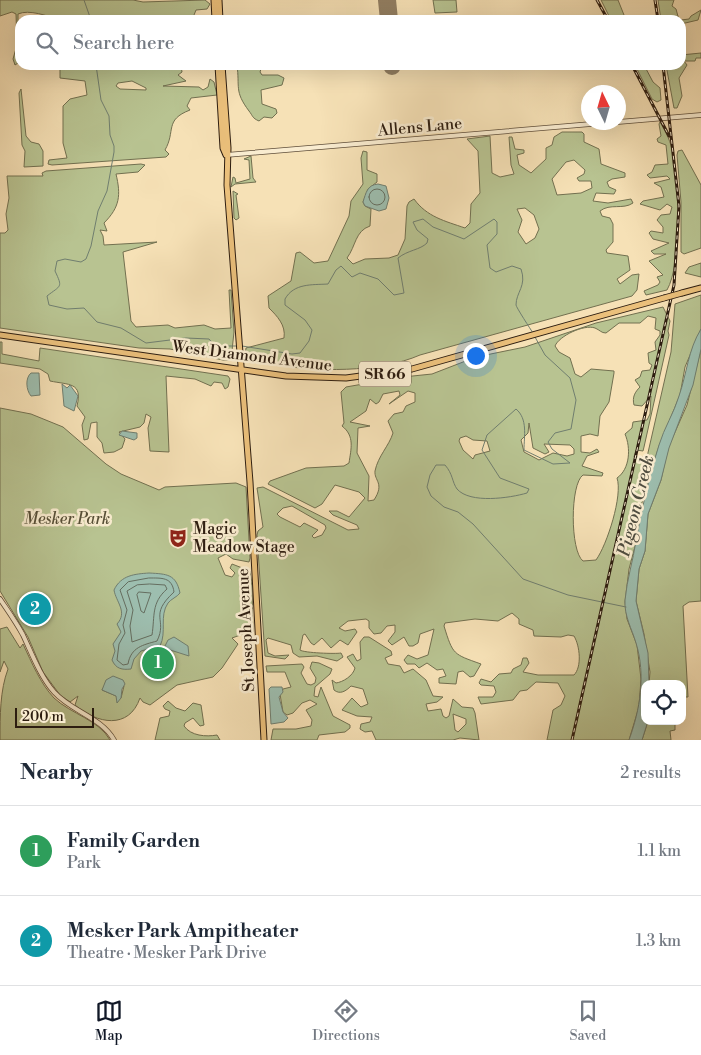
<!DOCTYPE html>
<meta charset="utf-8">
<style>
:root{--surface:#fff;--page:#f6f6f7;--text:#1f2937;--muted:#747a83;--line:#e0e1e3;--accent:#111827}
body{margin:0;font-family:"Libre Bodoni",serif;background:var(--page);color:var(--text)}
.controls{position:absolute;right:15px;bottom:15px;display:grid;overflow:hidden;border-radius:10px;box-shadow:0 5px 20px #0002}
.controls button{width:45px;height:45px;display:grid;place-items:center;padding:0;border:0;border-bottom:1px solid var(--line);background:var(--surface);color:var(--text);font:25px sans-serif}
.compass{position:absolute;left:581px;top:85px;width:45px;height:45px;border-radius:50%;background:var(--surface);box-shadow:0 5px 20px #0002;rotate:355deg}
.scale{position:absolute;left:15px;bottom:12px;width:79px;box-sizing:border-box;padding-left:5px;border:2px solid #2d1d10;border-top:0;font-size:14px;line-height:18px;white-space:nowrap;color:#2d1d10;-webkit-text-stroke:4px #f9ecd0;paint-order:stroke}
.you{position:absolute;left:475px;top:355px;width:18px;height:18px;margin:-12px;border:4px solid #fff;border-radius:50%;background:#1a73e8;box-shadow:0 0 0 8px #1a73e833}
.badge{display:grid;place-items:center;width:32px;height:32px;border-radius:50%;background:var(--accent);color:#fff;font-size:16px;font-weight:700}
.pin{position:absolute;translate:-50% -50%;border:2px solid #fff;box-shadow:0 1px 5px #0006}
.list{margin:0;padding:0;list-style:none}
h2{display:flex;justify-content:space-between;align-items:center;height:65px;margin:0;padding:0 20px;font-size:21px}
h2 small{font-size:16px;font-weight:400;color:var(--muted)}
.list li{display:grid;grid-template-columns:32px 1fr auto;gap:15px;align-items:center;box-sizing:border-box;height:90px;padding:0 20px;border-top:1px solid var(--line)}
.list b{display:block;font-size:19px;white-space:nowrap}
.list p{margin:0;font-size:16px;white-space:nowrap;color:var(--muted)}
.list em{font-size:16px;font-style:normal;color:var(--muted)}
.icon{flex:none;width:28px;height:28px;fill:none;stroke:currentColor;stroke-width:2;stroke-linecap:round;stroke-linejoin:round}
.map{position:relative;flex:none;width:701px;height:740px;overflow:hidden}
.search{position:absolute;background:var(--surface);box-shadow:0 5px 20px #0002;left:15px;right:15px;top:15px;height:55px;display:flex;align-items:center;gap:12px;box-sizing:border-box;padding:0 18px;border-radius:15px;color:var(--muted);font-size:19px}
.sheet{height:245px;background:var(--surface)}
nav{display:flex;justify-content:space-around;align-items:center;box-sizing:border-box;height:70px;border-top:1px solid var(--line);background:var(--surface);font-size:14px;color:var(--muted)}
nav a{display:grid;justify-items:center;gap:2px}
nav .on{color:var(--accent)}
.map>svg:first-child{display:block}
</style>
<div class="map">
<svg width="701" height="740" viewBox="0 0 701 740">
<rect width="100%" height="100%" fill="#f6e1b6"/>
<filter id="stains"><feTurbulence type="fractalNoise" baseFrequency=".004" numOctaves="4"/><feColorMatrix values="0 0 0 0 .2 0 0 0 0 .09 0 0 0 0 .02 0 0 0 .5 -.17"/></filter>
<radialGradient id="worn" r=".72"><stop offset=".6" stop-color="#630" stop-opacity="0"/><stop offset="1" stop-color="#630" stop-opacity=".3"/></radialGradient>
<path fill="#b8c391" stroke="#727050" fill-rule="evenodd" d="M0,0H133L143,2L205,0L210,4L207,9L196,10L194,15L197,20H59C48,16 29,9 18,14V63L15,65L13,59L17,45L16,14L12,12L0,16Z
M433,0H456L457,12L435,13Z
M601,0H618L626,20H611Z
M658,0H674L672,6L676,9L679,20H661Z
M701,10L698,20L681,24V20L689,19L691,16Z
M701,53V58H696L695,61H684L687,65L679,78L682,96L677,108H674L666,65H681V55Z
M60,65H183L181,66L182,72L178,75L186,81L163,86L199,87L203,90L208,87L210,79L214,82L217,95L191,98L187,106L190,110C164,120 176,131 165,150L169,154L166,157L52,165L48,164L49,160L67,158L63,143V106L70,99L87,95L85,81L60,78ZM132,81L146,88V90L120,89L116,86L118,83Z
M237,65L262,66L260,72L262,75H278L284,78L282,85L261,90L262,104L276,109L277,113L272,118L264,117L259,121C252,118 253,116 249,111C234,91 240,87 237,65Z
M635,65H644L653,82L660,88L661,100L657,102L652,99Z
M21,89L26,136L31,142L39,144L43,151V166L24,167L25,151L22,145L19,93Z
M660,122C666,132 671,142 673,154C679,184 682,264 667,290L646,295L644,291L658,285L660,282L657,277L663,275L649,261L666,254H654L651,251L669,243L653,239L649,233L651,231L663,233V227L657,220L661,215L670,214L672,207L667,204L660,210L640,204L643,201L664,197L661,187L654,183L670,179L667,176L650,178L647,175L652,172L655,165L668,164L666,145L658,142L657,139L661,136L659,124Z
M562,132H582L584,134V142L599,149L601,164L625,173V177L612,179L607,182L609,187L616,190L614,194L596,193L593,201L608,203L631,199L633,203C623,210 610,203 600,211L602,216L610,218L613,224V242L606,250L607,253L628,256L630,270L617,279L620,284L632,275L639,274L637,290L632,296L420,355C379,373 315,372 271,364C263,362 253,361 245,357L246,348L284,338C286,325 277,316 269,308L268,296L291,281L296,253L300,252L314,263L328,261L349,216L351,201L363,184L361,158L363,151L367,152V170L377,174V182L368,189L363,202L365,206L371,209L370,226C355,231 356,246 347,258L353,264L365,259L389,258L398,255L405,239L407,206L409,202L414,199C427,217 445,221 465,228L470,223L471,204L480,193L478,151L467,139L490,136L492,173L500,177L514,174L511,165L509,137H512L515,149L524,150V153L517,155L519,165L531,173L546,159V148L552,145L554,137ZM574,160L585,170L584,174L577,178L579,181H591L592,188L581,193L557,195L552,179L566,162ZM525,208L534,215L539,229L535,238L526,244L518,232L522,220L517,209Z
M682,150L701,185V248L684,254L681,252V202L677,155L678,151Z
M251,156L253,178L256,182L235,184L231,187L233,177L235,178L236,183L250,179L249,160L244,159Z
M141,164L145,165L138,172L116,174C121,195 120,207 104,223L107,231L100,230L103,236L104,245L157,242L123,252L131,321L136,327L168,325L175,328L204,325L215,329L231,328L229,290H231L234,332L231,360H223L170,349L139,348L0,328V233H5L8,230L6,214L9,198L7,176H43L42,173L46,171Z
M233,191L238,194L236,195L239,218L236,220L234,218Z
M701,263V277L685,273L689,267Z
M701,295V329L685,367L680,395L659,446L641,506L637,539L629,569L625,602L627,619L637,645L641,679L639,707L629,740H547L553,710L561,705L565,696L558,683L536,682L527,690L520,691L513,700L481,704L478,697H493L496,692L494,686L481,685L479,683L481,679L491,682L499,674L511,673L513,669L521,665L523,658H527L529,663L523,672L538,675H574C582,667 580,646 574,636L568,635L561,637L534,636L533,630L519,624V619L512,613L498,621L475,619L445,623L444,626C453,655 453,654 481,664L474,676L470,677L463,671L458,672L456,684L439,683V678L446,676L443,669L437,670L427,663L419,668L415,664H407L404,660L408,655L417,659L428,655L434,629L420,634L418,643L413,646H409L404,637L392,645L388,641L395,632V625L387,626L381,633L374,634L369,628V621L366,619L348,621L339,628L345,631L355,629L357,632L348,645L340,640L331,648L322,638L314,645L311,643L305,634L303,635L300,650C304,653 336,654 341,653L343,657L337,661L317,656L299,657L293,653L291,645L268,638L266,640L268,653L275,656L289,655L285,659L265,656L257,535L258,531L263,527L257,488L263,487L348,530L359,529L357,525L333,515L329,511H337L349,517L365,498L359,492L335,485L322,504L315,508L268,484L270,481L306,468L344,466L349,463C351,449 355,436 342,426L344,423L341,392L346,387L403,377L432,374L476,357L525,347L596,323L663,307L670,321L668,331L669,335L644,447L643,451L636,450L634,457H647L671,352L675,304ZM648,316L656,318L655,329L660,331V335L655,342L656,350L648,353L649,363L652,365L650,370L642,371L640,377L635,380L640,387C635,392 632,397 634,405L642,406L651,396L650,414L647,420L633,422L632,428L625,434C631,448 630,469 617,478C623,495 607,545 596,560L583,561C570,551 570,484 583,475L602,476L603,473L582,466L587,456L599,452L597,449L590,453L581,452V436L590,434L598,436L600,416L609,402L614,373V371L591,369L581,377L575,374L570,358L559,352L555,346C559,336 584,324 595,328C600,330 601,333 606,333L619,323H640ZM399,391L400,395L389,404L408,391L415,393V402L406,406L403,412L394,414L388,421L393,433C389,446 378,456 375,471C374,481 385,483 374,500L368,501L369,476L357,453L358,428L370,426L350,422L366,411L370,399L376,404L379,402L383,394ZM529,423L533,448L545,454L549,452L544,444L570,445L574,449V454L567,456L553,453L539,460L524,452L521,440L528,433ZM466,436L473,440L487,441L490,451L475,455L473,459L463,450L459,441L460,438ZM292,506L325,525L326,528L322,535L314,538L312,536L318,530L304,523L300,527L280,517L277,514L283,508Z
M0,342H2V354L39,361L40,348L228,376L230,379L228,387L225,389L222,383L214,382L211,386L195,379L166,376L169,452L150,451L148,428L151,417L146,414L144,423L140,427L119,432L125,439L122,448L114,452L104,453L102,443L97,437V422L91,423L88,439L84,440L82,425L85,417L77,406C83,382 69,385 50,381L48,374L40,369L0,363Z
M701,349V601L689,602L683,606L688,697H682V684H649L650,672L644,634L636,601L639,569L645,551L648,514L661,480L668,448L687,405Z
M0,408L31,414L63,427L106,464L121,474L159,490L165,487L236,483L246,487L250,558L249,562L233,559L226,554L218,558L225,575L232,577L235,573L230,568L232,564L250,571L252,585L253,632L248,636L246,633L232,638L238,644L222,668L213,677L177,685L150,705L143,702L140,698C129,730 97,724 75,705L78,696L70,702L60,695L43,672L28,637L0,591ZM108,680L124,686L121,698L102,690Z
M7,627L20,648L23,644C32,663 40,683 54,698C71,714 99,720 110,740H0C0,716 0,690 8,669L4,661L0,672V629Z
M364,637H369L391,651L392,655L385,658L388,664L400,666L404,673L413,669L426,680L433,696L443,697L437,702L426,704L428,711L441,709L443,716L446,718L449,716L453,699L462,707L473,708L475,713L479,740L460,738L453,740H376L372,731L365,732L360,729L361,724L370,722L372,717L357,716L342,710L352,698L361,707L368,704L363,689L351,686C346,691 340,695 334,690L332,680L336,683C343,682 353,676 355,668L347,657L353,654L357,661L361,659L360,642ZM453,714L466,719V724L458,732L455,730Z
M312,662L319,663L332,669L330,674L315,687L314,696L318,697L321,687L333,716L350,725V728L345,732L319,735L317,740H271L273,729H296L311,726L312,720L306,710L317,704L310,700L302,703L293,713L287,715L283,712L280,694L283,689L291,687L285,672H267L266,666L302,664L304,667L301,673L307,684L311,685L315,683L316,678L310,668Z
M168,701L176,708L185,711L193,703L201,705L204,725L200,726L193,718L185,723L184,726C191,736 206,737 217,735L220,740H155L160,718L169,716L170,711L165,709L163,706Z
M648,721H675V730L670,731L671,740H642Z"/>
<path fill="#9dbeaf" stroke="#707e6f" d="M378,184L386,186L389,198L386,209L379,211L365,206L363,202C366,193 367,185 378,184Z
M701,329V349L693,385L669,448L661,480L648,514L645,551L639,569L636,601L648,653L649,684H645V721H648L642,740H629C640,710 646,675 636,643C632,629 624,616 625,600C627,579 633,561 636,541C642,508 649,477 659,445C664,428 674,413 679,396C687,373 688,350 701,329Z
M31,373H39L40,395L31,396C26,390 25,378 31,373Z
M62,384L67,388L70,385L78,396L74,411L64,406Z
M122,431L137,433V438L134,440L119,435Z
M149,573C167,574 176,574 180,593C177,597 171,599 168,603C159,616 167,632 160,646L141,651L134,659L131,669C122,670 116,669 112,660L115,651L113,644L121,632L117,624C128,612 116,602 114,590C121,575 135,574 149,573Z
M174,637L188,646L189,656L164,648L168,640Z
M113,676L123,680L125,684L122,689L121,698L117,703L116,696L102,690L106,680Z
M271,687H282L283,692L279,697L283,712L288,718L284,722L271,724L269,689Z"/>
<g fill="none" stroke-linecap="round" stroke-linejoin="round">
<path stroke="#656e60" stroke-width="1" d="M369 197a8 8 0 1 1 16 0a8 8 0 1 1-16 0Z
M149,578C162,578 172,577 174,592C148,616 168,619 157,641C143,645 131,647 128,664L123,665L117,660L119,644L125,633L123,625L127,610L120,590L128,582Z
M150,584L165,585L167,589C151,603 155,616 152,635L132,642L130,626L133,610L127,591L137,585Z
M139,592L151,593L144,613L141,611L137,595Z"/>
<path stroke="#707e6f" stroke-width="1" d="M84,0L91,20
M96,65L101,100L109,116L110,135L114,146V152L107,191L98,211L91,246L86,259L81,262L65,259L57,261L55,271C63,288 61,285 47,296L49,305L67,309L84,308L97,322L121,328L146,343L186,338L209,339L215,346H238
M535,337L545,355L570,378L576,400L571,429L555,433L548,442L552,449L570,463L553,464L524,450C524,436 528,419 516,409L487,435L482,450L500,478L529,489L527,493C510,498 470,504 457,489C452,482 453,474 445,465H436L430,475L427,487L431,496L444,507L458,512L473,524L523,579L568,595L626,607
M242,346L292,354L300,353L309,341L312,330L305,320L285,305V299C294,283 312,285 328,284L336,270L341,266L352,277L360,273L378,279L394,295L404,293L398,258C408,250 420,250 427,243L428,239L417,230L413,222L423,219L433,227L464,239L494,219L497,222V234L487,245L490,268L496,272L512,266L521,269C527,286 516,292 516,305C516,307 531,330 533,333"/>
<path stroke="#927f63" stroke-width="18" d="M387,0L389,20
M392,65V66"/>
<g stroke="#5f4e3a" stroke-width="5.5">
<path id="minor" d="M618,122L701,115
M226,155L615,122
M0,599C8,611 16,622 23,635C32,654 40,676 54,692C72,712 101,717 114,740"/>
</g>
<g stroke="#2d1d10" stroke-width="7">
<path id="major" d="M214,0L215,20
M219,0L220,20
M218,65L223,148L226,155
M222,65L228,148L227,185L250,482L264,740
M682,293L701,288
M0,335L286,376L346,378L412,369L664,298"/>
</g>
<use href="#minor" stroke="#f9ecd0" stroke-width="4"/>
<use href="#major" stroke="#ebc07b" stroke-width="5"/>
<g stroke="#2d1d10" stroke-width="3">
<path id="rail" d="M597,0L608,20
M655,0L658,20
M632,65L669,136
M572,740L674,285L679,206L663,65"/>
</g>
<use href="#rail" stroke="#f9ecd0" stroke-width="1" stroke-dasharray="4" stroke-linecap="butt"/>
<g stroke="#2d1d10" stroke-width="7" stroke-linecap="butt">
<path id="major-bridge" d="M664,298L682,293"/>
</g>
<use href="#major-bridge" stroke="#ebc07b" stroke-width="5"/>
</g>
<defs>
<g id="theatre-bare" transform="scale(1.5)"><path d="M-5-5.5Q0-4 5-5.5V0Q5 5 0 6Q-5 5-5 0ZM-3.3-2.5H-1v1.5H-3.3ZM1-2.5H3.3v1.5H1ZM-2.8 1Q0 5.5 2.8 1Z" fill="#8f2418" stroke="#f9ecd0" stroke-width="2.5" paint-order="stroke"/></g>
</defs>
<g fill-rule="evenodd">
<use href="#theatre-bare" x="178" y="538"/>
</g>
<g text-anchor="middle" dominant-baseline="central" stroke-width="5" stroke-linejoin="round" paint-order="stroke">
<rect fill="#f9ecd0" stroke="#6a5b4a" stroke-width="1" x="359" y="361.5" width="52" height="25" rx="4"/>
<g font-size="15" font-weight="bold" fill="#2d1d10">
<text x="385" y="374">SR 66</text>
</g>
<g font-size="16" fill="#2d1d10" stroke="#f9ecd0">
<text transform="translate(420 127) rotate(-5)">Allens Lane</text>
<text transform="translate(252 356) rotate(7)">West Diamond Avenue</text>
<text transform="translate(246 630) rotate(-93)">St Joseph Avenue</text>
</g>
<g font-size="16" font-style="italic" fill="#574f37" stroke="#f9ecd0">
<text x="67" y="519">Mesker Park</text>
</g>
<g font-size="16" fill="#2d1d10" stroke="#f9ecd0" text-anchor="start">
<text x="193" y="529">Magic<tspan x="193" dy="18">Meadow Stage</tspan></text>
</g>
<g font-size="18" font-style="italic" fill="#4f4d40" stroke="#f9ecd0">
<text transform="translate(636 506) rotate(-76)">Pigeon Creek</text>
</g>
</g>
<rect width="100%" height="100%" filter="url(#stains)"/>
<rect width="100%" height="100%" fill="url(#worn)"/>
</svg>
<div class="controls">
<button><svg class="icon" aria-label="locate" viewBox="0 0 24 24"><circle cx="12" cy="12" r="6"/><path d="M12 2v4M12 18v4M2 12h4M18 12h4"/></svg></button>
</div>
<svg class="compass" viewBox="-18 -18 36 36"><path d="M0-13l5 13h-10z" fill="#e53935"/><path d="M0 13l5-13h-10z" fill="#747a83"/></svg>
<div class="scale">200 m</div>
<div class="you"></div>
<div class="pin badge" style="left:158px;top:663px;background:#2e9e5b">1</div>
<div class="pin badge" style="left:35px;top:609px;background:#0f9aa8">2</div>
<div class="search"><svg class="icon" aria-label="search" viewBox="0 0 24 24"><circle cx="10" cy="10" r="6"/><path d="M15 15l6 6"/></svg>Search here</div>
</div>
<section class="sheet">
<h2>Nearby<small>2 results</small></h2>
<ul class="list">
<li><span class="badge" style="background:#2e9e5b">1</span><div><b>Family Garden</b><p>Park</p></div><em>1.1 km</em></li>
<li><span class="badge" style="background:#0f9aa8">2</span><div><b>Mesker Park Ampitheater</b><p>Theatre · Mesker Park Drive</p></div><em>1.3 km</em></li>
</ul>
</section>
<nav>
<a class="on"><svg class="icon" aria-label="map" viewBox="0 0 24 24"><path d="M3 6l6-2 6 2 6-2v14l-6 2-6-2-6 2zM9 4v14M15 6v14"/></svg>Map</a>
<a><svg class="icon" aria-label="directions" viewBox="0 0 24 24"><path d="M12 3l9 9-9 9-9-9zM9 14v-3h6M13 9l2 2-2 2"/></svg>Directions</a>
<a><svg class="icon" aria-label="saved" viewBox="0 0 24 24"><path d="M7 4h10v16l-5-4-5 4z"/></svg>Saved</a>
</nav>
